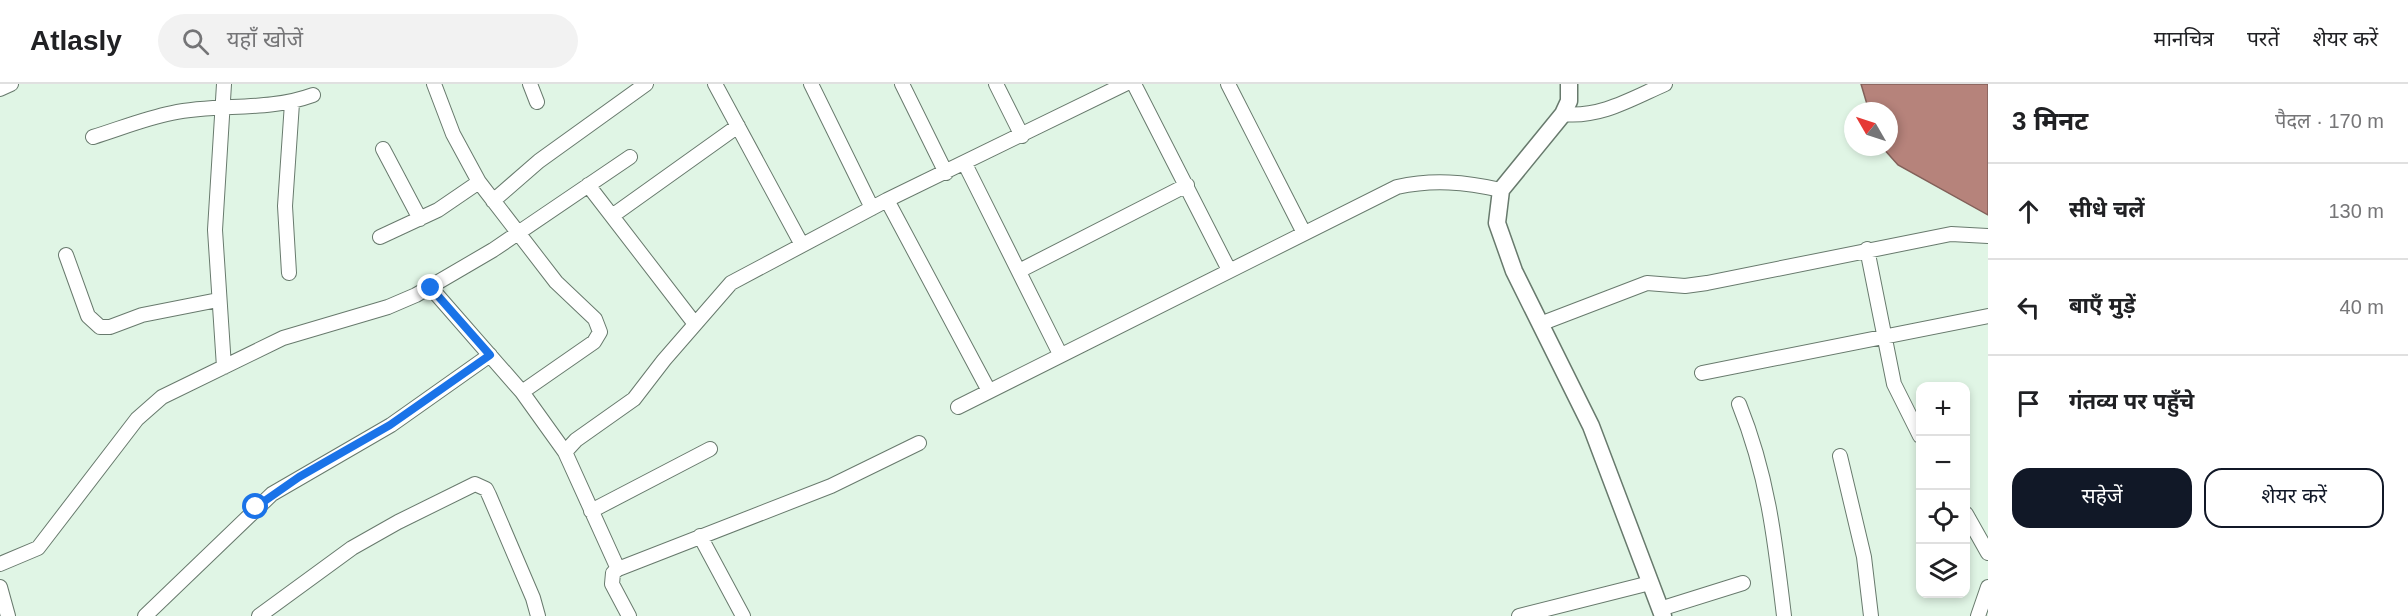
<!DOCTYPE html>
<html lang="hi">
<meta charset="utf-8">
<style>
:root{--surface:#fff;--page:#f2f2f2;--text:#202124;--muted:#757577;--line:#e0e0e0;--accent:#111827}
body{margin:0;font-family:Helvetica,"Noto Sans Devanagari",sans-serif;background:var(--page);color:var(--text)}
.controls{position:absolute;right:18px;bottom:18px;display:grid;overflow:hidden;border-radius:12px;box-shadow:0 3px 9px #0003}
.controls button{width:54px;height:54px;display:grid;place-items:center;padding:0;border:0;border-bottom:2px solid var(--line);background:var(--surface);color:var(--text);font:30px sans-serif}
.compass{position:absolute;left:1844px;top:18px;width:54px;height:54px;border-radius:50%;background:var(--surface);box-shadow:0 3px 9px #0003;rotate:309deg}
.stop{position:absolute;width:18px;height:18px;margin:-14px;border:4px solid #1a73e8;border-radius:50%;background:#fff}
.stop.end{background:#1a73e8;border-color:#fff;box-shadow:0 2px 6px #0008}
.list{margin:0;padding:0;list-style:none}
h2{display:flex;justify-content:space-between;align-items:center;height:78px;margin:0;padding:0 24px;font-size:26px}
h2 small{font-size:20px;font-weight:400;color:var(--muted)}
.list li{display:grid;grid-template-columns:39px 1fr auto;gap:18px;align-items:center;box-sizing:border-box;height:96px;padding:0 24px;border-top:2px solid var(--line)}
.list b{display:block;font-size:22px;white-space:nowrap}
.list em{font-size:20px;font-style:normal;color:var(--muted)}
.actions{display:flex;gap:12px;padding:18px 24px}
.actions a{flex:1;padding:14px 0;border:2px solid var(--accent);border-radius:18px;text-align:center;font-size:21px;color:var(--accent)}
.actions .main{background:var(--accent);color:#fff}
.icon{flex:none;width:33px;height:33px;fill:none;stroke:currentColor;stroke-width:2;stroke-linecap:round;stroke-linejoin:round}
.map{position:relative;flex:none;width:1988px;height:532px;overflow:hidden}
header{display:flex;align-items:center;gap:36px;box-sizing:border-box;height:84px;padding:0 30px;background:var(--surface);border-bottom:2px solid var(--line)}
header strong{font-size:28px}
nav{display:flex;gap:33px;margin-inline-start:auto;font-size:21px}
.search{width:420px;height:54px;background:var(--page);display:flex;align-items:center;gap:15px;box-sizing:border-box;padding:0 21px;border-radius:33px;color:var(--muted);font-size:22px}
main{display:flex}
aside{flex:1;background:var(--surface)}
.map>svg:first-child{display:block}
</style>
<header>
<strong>Atlasly</strong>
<div class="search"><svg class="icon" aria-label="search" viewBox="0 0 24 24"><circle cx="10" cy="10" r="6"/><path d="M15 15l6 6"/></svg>यहाँ खोजें</div>
<nav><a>मानचित्र</a><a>परतें</a><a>शेयर करें</a></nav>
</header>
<main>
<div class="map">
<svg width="1988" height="532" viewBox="0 0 1988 532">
<rect width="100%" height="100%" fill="#e0f5e5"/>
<path fill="#b6837b" stroke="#826059" stroke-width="1.5" d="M1861,0H1988V131L1898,81L1882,63H1889V27H1869Z"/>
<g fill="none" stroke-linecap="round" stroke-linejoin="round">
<g stroke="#687a6d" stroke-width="16">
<path id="minor" d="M434,0L453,50L479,98L556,198L595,235L600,248L594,258L522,308
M530,0L537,18
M715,0L802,161
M811,0L872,124
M902,0L946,89
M996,0L1022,52
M1134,0L1229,186
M1228,0L1304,149
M0,5L11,0
M1563,30C1600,34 1631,15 1665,0
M93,53C119,45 146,34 172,29C220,19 266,28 313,11
M383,65L420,135
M965,80L1060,270
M588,101L695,240
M887,116L989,307
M493,117L539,77L646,0
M612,132L738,42
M380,153L438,126L479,98
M1867,165L1894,300L1920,352
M66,171L88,232L100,243H110L142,231L218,216
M1019,187L1187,101
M289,189L285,122L292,19
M431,204L522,308L565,368
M1540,240L1647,199L1685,202L1707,199L1951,150L1988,152
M224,283L215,146L224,0
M1702,289L1988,232
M1739,320C1768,392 1775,456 1784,532
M958,323L1397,103C1433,95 1465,98 1501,106
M1840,372L1864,473L1871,532
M591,427L710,365
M1966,430L1988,469
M700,452L743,532
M0,480L38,464L137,335L162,313L283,254L388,223L416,211L493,166L630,73
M618,485L565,368L576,356L634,315L664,276L731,199L887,116L1125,0
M0,503L8,532
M1660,525L1743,499
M145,532L272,410L391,341L490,271
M259,532L352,464L398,438L475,400L486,405L489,411L533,514L538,532
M629,532L612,500L613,489L618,485L831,402L919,359
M1519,532L1650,499
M1978,532L1988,503"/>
</g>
<g stroke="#687a6d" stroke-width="19">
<path id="tertiary" d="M1569,0V17L1563,30L1501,106L1497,139L1514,187L1591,342L1663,532"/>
</g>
<use href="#minor" stroke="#fff" stroke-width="14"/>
<use href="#tertiary" stroke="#fff" stroke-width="16"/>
</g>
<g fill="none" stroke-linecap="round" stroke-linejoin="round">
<path stroke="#1a73e8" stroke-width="8" d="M256,423L299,393L390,341L490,271L431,204"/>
</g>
</svg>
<div class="controls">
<button>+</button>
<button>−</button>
<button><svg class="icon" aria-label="locate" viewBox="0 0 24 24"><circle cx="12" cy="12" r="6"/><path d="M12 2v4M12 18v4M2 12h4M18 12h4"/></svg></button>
<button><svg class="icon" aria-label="layers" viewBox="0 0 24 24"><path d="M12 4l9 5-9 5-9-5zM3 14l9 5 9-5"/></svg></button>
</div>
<svg class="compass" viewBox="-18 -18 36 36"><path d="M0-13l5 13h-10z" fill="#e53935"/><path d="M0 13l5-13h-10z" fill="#757577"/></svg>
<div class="stop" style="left:256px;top:423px"></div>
<div class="stop end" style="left:431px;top:204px"></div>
</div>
<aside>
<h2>3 मिनट<small>पैदल · 170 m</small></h2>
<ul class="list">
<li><svg class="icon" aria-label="ahead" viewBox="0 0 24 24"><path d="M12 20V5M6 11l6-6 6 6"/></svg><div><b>सीधे चलें</b></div><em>130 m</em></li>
<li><svg class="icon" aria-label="left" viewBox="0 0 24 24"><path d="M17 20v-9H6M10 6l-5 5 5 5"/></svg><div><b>बाएँ मुड़ें</b></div><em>40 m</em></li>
<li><svg class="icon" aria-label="arrive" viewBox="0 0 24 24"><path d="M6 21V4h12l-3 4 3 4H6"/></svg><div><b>गंतव्य पर पहुँचे</b></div></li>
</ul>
<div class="actions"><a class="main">सहेजें</a><a>शेयर करें</a></div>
</aside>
</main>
